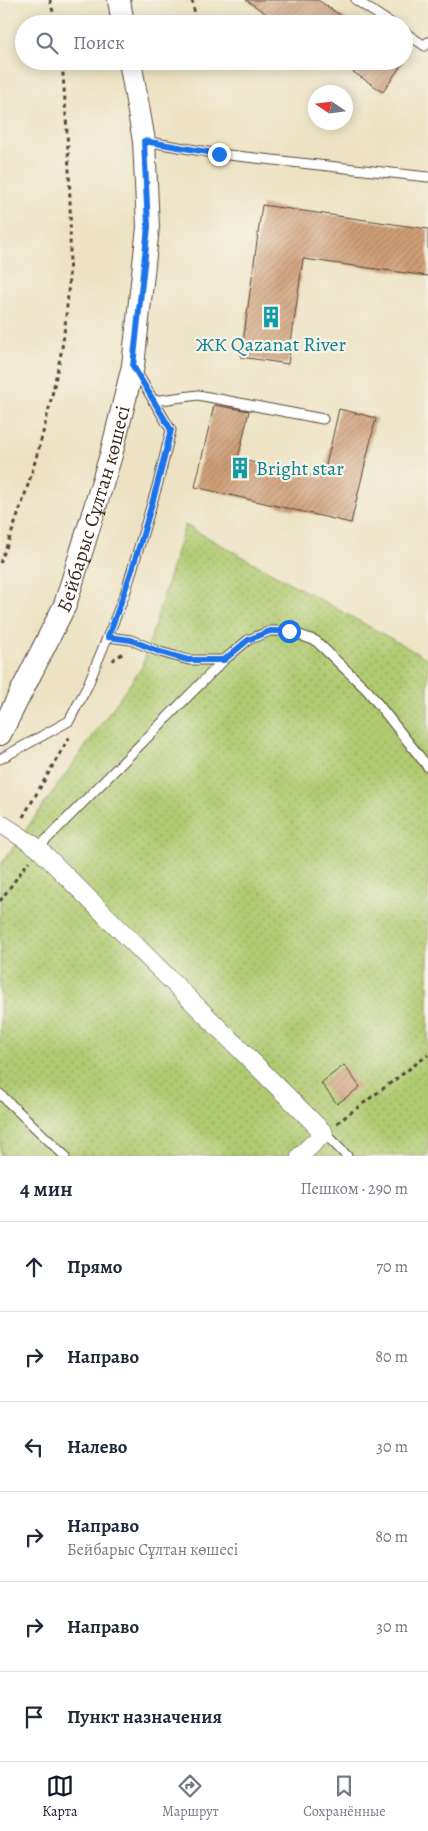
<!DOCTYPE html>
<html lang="ru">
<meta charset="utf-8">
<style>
:root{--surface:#fff;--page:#f6f6f7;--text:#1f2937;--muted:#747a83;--line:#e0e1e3;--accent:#111827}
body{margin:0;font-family:Alegreya,serif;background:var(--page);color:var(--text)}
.compass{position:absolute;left:308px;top:85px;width:45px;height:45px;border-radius:50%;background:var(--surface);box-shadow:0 2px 12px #0003;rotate:283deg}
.stop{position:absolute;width:15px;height:15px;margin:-11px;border:4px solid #1a73e8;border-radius:50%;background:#fff}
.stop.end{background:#1a73e8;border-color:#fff;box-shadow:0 1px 5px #0008}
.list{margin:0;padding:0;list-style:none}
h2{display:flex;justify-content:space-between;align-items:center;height:65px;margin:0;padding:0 20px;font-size:21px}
h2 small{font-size:16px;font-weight:400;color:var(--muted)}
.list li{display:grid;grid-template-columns:32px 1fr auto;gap:15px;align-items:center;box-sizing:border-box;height:90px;padding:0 20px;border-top:1px solid var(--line)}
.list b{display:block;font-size:19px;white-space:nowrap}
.list p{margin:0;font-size:16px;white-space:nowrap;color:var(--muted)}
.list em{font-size:16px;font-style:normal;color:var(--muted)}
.icon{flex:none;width:28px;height:28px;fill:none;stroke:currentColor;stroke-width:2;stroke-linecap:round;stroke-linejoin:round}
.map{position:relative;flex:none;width:428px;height:1156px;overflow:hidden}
.search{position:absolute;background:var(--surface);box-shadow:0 2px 12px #0003;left:15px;right:15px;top:15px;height:55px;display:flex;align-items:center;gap:12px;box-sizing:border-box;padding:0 18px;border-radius:28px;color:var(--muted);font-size:19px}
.sheet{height:605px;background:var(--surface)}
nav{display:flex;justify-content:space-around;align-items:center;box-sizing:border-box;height:70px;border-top:1px solid var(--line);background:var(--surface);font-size:14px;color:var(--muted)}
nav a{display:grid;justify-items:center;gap:2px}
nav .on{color:var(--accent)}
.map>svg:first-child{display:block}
</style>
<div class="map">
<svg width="428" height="1156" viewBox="0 0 428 1156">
<defs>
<pattern id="park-dots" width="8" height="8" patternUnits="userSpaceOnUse" patternTransform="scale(1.25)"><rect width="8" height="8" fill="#afca70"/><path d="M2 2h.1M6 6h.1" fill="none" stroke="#90a45b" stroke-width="1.8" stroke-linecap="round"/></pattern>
<pattern id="building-hatch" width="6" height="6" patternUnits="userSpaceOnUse" patternTransform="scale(1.25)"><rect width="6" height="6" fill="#d09f78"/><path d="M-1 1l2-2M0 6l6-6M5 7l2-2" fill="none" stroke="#aa8262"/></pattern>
</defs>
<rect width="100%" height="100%" fill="#f7f3e8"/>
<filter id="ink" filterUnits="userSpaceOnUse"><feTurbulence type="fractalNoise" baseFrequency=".02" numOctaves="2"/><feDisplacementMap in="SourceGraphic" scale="10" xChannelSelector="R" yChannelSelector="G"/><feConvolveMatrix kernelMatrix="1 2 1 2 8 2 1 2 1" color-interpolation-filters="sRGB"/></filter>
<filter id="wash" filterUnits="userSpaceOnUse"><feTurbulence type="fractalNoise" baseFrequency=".0096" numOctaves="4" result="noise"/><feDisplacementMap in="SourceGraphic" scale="20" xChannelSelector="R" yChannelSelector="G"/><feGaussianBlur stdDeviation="1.12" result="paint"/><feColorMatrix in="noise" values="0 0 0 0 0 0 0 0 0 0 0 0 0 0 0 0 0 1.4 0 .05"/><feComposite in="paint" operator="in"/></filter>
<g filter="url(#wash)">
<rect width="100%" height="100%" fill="#ede3c4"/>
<path fill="url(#park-dots)" stroke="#757a47" d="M185,525L428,659V1156H0V866L142,667Z"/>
<g id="blocks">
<path fill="url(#building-hatch)" d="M246,0H318L353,24H281Z
M337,61H404L383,92Z
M262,205L428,229V276L303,259L288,364L241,357Z
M214,405L249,411L238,459L323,478L339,409L376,418L351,523L195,487Z
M344,1065L360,1087L337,1104L321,1083Z"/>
</g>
</g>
<g filter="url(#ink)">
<use href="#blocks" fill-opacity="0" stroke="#564637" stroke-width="1"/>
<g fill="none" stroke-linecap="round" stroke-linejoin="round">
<g stroke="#564637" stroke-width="11">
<path id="service" d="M356,0L392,24
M404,32L425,46L428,42
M144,141L219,154L428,177
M153,401L198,395L323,419
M108,637L131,640L160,652L189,660H224
M0,759L69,721L87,687L125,594L158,483L171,430L136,371
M38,848L224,660L248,640L270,631H289L316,641L367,690L428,767
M0,1094L65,1156
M324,1133L347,1156"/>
</g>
<g stroke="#564637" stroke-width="19">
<path id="minor" d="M0,823L38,848L324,1133L300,1156"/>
</g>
<g stroke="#564637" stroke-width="24">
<g id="tertiary">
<path d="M119,0L123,24"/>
<path id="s1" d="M0,734L65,605L111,455L133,366L148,227L144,141L130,61"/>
</g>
</g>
<path stroke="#564637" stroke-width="3" stroke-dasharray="4 4" stroke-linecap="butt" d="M50,0L56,24
M192,0L197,24
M0,563C23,506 41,447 54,386C57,371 61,356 63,341C76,248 69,155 62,61
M113,661L115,658L124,653
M23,817L70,736
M0,901L29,861
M337,1123L428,1055"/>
<use href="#service" stroke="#fff" stroke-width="9"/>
<use href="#minor" stroke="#fff" stroke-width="18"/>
<use href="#tertiary" stroke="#fff" stroke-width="22"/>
</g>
</g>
<g fill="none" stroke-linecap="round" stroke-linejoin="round" filter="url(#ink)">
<path stroke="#1a73e8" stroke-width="6" d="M219,154L144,141L148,227L133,366L171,430C154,501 134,570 108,637L131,640L160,652L188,660H224L248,640L270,631H289"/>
</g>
<defs>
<g id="building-bare" transform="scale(1.725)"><path d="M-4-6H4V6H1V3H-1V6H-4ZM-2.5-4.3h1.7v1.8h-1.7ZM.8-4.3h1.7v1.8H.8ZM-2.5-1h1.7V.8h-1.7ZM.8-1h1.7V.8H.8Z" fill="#0f9aa8" stroke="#f7f3e8" stroke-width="2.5" paint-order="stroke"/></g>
</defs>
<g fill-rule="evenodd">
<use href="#building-bare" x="271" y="317"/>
<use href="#building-bare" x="240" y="468"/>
</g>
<g text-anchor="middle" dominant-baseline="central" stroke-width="4.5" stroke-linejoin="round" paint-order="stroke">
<g font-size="20" fill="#0d838f" stroke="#f7f3e8">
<text x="271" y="344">ЖК Qazanat River</text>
<text x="256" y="468" text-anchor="start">Bright star</text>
</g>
<g font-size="20" fill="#3b2a1e" stroke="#f7f3e8">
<text stroke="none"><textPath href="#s1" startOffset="245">Бейбарыс Сұлтан көшесі</textPath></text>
</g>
</g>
</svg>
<svg class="compass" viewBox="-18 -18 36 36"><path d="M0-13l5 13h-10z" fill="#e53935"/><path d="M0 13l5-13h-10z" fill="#747a83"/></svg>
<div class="stop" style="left:289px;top:631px"></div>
<div class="stop end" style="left:219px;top:154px"></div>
<div class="search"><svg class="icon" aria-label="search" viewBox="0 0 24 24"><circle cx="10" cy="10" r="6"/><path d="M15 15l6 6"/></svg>Поиск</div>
</div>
<section class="sheet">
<h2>4 мин<small>Пешком · 290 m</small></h2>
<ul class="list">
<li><svg class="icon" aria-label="ahead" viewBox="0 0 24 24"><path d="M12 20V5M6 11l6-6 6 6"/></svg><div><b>Прямо</b></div><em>70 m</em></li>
<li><svg class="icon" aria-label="right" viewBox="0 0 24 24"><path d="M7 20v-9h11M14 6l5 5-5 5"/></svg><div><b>Направо</b></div><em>80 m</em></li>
<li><svg class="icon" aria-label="left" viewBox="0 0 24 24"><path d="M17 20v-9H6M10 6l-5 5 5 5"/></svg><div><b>Налево</b></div><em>30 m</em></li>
<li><svg class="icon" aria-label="right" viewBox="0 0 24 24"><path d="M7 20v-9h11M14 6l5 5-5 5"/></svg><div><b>Направо</b><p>Бейбарыс Сұлтан көшесі</p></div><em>80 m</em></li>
<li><svg class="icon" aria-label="right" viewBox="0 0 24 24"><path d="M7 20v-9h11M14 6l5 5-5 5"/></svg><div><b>Направо</b></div><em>30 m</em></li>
<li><svg class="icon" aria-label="arrive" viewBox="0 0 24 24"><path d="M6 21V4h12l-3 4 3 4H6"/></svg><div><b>Пункт назначения</b></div></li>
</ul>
</section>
<nav>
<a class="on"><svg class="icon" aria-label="map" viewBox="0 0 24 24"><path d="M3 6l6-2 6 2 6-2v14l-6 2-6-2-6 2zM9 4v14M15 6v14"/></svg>Карта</a>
<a><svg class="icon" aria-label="directions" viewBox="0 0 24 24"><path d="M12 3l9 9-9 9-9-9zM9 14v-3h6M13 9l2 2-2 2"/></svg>Маршрут</a>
<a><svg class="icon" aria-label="saved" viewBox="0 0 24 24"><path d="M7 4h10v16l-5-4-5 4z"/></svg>Сохранённые</a>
</nav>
